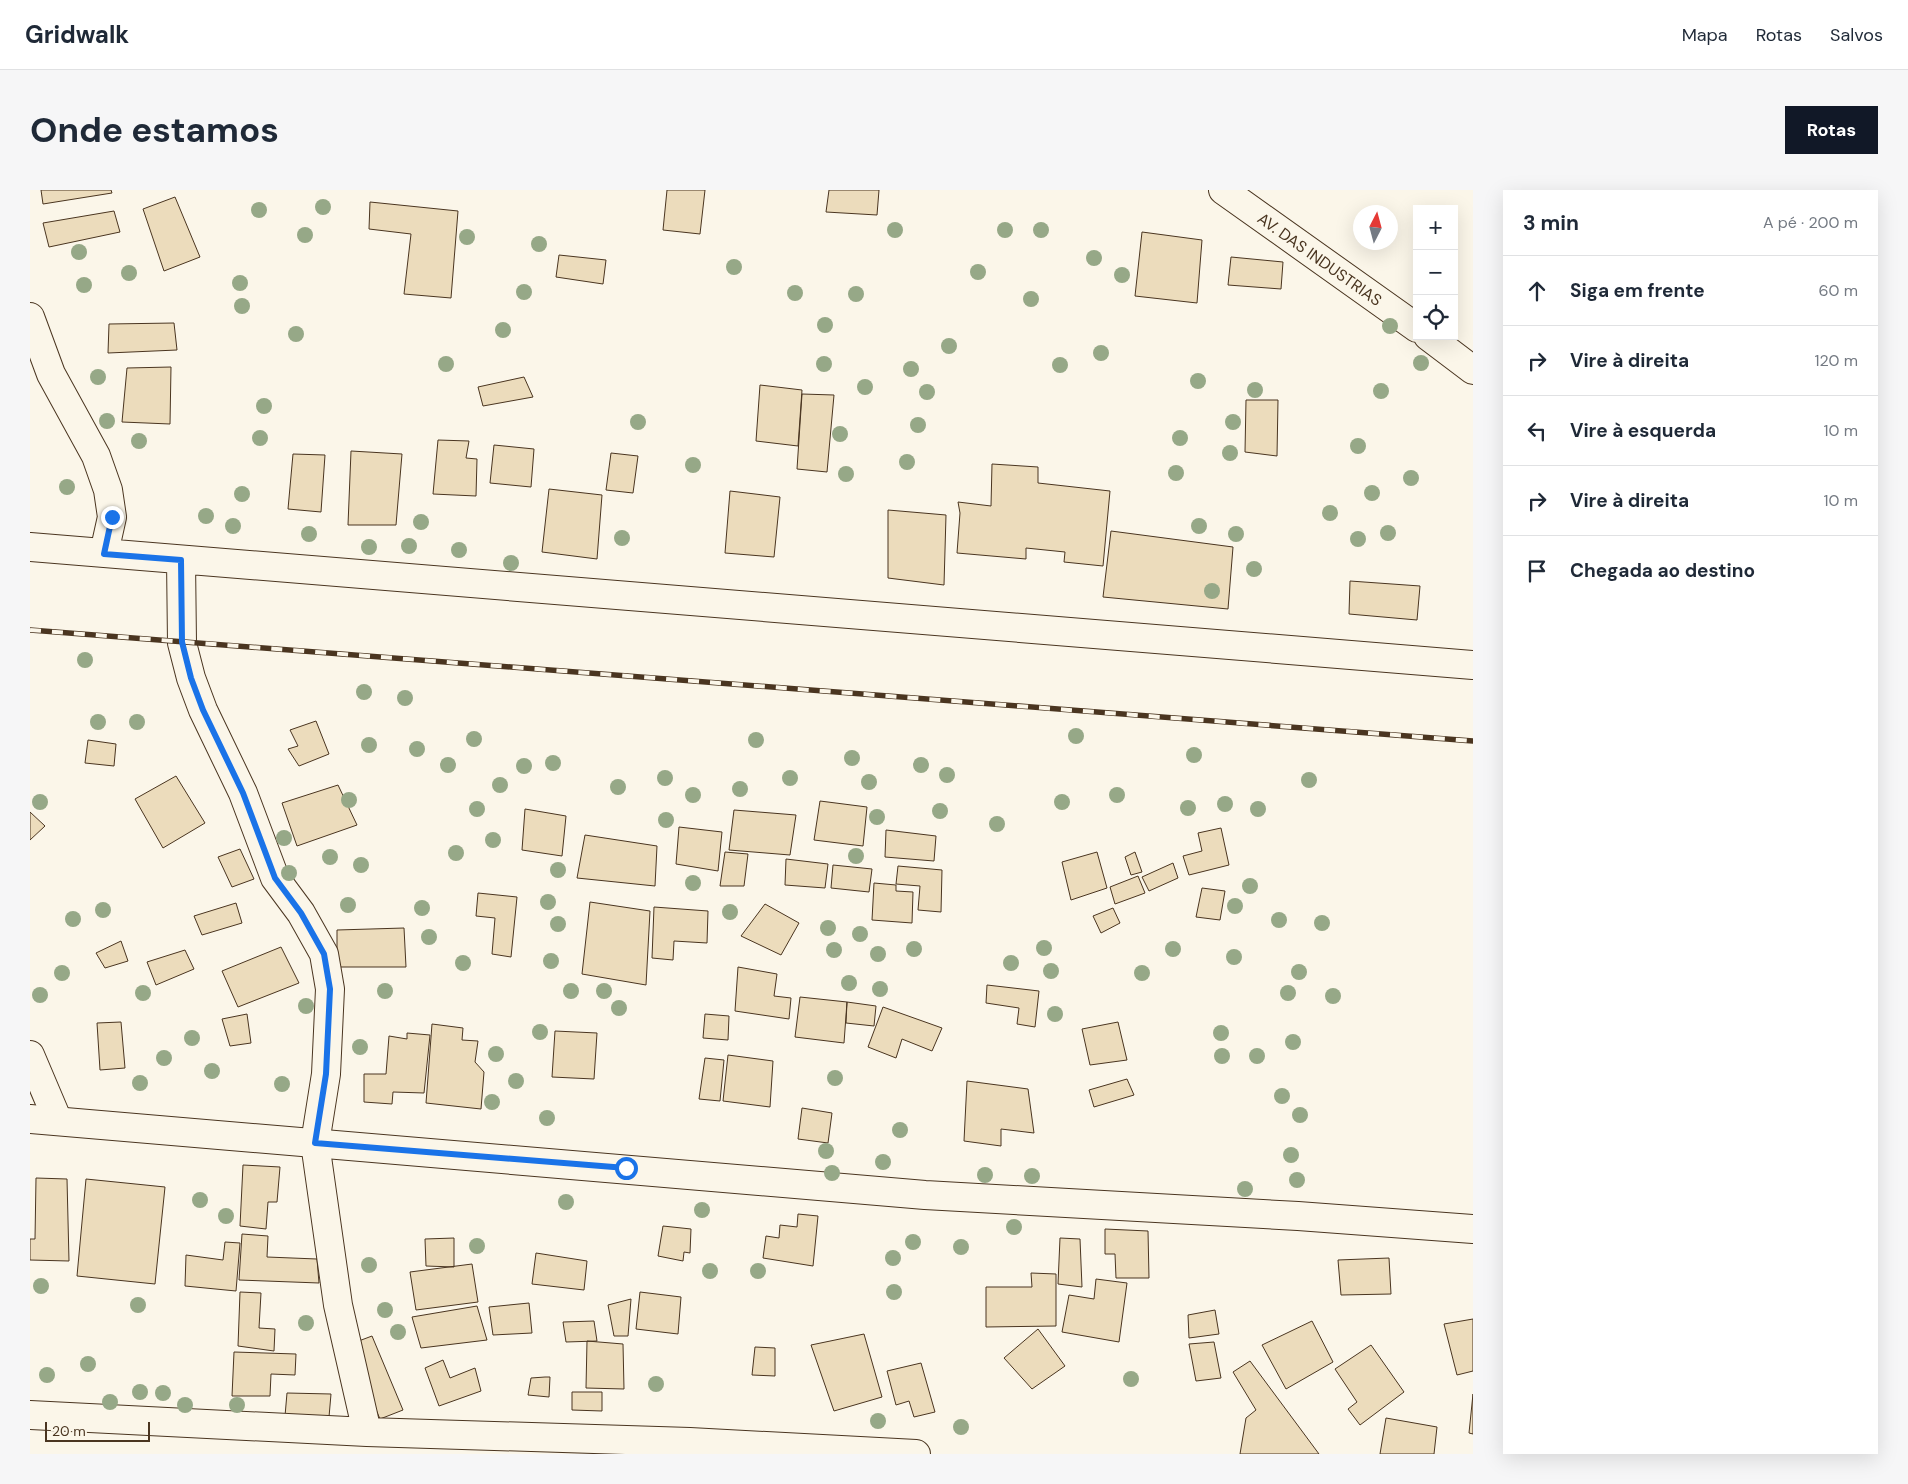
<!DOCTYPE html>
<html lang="pt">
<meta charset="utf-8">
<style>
:root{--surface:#fff;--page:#f6f6f7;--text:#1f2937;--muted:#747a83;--line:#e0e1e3;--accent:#111827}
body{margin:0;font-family:"DM Sans",sans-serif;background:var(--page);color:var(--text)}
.controls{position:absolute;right:15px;top:15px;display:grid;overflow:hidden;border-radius:0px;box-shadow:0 5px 20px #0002}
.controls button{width:45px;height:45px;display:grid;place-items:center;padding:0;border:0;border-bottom:1px solid var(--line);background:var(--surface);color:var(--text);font:25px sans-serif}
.compass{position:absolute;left:1323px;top:15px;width:45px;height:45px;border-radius:50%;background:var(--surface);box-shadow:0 5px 20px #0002;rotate:6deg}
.scale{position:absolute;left:15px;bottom:12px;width:105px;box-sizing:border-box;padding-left:5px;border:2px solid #4a3520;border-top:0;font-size:14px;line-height:18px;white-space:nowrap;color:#4a3520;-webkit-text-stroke:4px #fbf6e9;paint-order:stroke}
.stop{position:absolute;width:15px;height:15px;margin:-11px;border:4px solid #1a73e8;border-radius:50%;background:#fff}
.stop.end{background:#1a73e8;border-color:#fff;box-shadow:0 1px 5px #0008}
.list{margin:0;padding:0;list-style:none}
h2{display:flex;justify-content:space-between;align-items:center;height:65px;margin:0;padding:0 20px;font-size:21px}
h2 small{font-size:16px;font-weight:400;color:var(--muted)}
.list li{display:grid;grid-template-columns:32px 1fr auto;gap:15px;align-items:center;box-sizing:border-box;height:70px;padding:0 20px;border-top:1px solid var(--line)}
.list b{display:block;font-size:19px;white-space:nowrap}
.list em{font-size:16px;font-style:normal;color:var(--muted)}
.icon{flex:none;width:28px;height:28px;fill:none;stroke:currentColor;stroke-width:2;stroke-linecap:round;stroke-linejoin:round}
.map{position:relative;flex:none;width:1443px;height:1264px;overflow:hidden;border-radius:0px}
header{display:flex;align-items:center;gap:30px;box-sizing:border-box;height:70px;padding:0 25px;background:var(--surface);border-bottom:1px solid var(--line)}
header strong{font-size:24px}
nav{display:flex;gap:28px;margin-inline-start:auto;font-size:18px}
.intro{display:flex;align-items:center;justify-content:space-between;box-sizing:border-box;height:120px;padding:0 30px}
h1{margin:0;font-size:35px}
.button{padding:12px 22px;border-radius:0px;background:var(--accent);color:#fff;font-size:18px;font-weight:700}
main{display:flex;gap:30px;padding:0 30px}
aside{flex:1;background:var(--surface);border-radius:0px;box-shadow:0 5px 20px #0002}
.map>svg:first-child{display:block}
</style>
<header>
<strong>Gridwalk</strong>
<nav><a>Mapa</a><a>Rotas</a><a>Salvos</a></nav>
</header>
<div class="intro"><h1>Onde estamos</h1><a class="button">Rotas</a></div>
<main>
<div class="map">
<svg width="1443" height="1264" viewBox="0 0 1443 1264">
<rect width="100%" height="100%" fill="#fbf6e9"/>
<path fill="#ecdcbc" stroke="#4a3520" d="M11,0H81L82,3L13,14Z
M637,0H675L670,44L633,40Z
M799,0H849L847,25L796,22Z
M145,7L170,67L134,81L113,19Z
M340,12L428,21L421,108L374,104L381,44L339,39Z
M84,21L90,42L19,57L13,33Z
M1112,42L1172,50L1167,113L1105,106Z
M529,65L576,70L573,94L526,87Z
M1201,67L1253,72L1251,99L1198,95Z
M144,133L147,160L78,163L79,134Z
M141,177L140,234L92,232L97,178Z
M494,187L503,207L453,216L448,197Z
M730,195L772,200L768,256L726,251Z
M772,204L804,205L797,282L767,279Z
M1216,210H1248L1247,266L1215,262Z
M408,250L439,251L436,268L447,269L446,306L403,304Z
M464,255L504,259L501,297L460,293Z
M321,261L372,264L366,335H318Z
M581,263L608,266L603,303L576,300Z
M263,264L295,265L291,322L258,319Z
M962,274L1008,277V293L1080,301L1073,376L1034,372L1035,362L996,358V369L927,363L930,323L928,312L961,316Z
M519,299L572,305L567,369L512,362Z
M700,301L750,307L744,367L695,363Z
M858,320L916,325L914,395L858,388Z
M1081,341L1203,357L1198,419L1073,407Z
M1320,391L1390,396L1387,430L1319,424Z
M286,531L299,564L269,576L258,559L268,556L260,540Z
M58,550L86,554L84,576L55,573Z
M146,586L175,633L133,658L105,609Z
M308,595L327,635L267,656L252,613Z
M790,611L837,617L833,656L784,650Z
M495,619L536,626L532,666L492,660Z
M704,620L766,625L760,665L699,660Z
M0,622L15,636L0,650Z
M649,637L692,642L688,681L646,674Z
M1191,638L1199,675L1159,685L1153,666L1172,661L1168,643Z
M856,640L906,646L904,671L855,667Z
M555,645L627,656L625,696L547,688Z
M210,659L224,689L202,697L188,667Z
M695,662L718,664L714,696H690Z
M1067,662L1077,698L1041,710L1032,672Z
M1105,662L1112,682L1101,685L1095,667Z
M756,669L798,674L795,698L755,695Z
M1143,673L1148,688L1119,701L1112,687Z
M803,675L842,679L839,702L801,698Z
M868,676L912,680L911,722L888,720L890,696L866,694Z
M1108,686L1115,703L1085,714L1080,697Z
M844,693L866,695V701L883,702L882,733L842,730Z
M1172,698L1195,701L1190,730L1166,727Z
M448,703L487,707L481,767L462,764L465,728L446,726Z
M560,712L620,721L616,795L552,784Z
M206,713L212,733L172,745L164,726Z
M735,714L769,733L751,765L711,746Z
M624,717L678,721L677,753L644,751L643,770L622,768Z
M1083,718L1090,733L1071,743L1063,726Z
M374,738L376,777H307V740Z
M91,751L98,771L75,778L66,763Z
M251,757L269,793L208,817L192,781Z
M155,760L164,779L126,795L117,772Z
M708,777L747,784L744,806L761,808L759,829L705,821Z
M957,795L1009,801L1005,837L987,834L989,818L956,813Z
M770,807L817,812L814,853L765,847Z
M817,812L846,816L844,836L816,833Z
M853,817L912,838L902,861L872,849L866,868L838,857Z
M217,824L221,853L200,856L192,829Z
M675,824L699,826L698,850L673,848Z
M91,832L95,878L70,880L67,833Z
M1088,832L1097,870L1060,875L1052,839Z
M402,834L433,838L432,850L448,851L445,872L454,882L451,919L396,913Z
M525,841L567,843L564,889L522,887Z
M377,843L400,845L394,903L363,902L362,914L334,912V884H356L359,846L377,849Z
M698,865L743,871L740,917L693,911Z
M675,868L694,870L690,911L669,909Z
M1097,889L1104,905L1064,917L1059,900Z
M937,891L998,899L1004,943L971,939V956L934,951Z
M772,918L802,923L798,953L768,949Z
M213,975L250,977L247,1012H238L236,1039L210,1036Z
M6,988L37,989L39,1071L0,1070V1049H5Z
M56,989L135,997L125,1094L47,1086Z
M768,1024L788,1026L783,1076L733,1068L736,1046L749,1048L750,1035L767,1037Z
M633,1036L661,1039L660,1063L654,1062L653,1071L628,1066Z
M1075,1039L1118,1041L1119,1088H1086L1085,1064H1075Z
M212,1044L238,1046L237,1067L287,1069L289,1093L209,1090Z
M424,1048V1077L396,1076L395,1049Z
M1030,1048L1050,1049L1052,1097L1028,1094Z
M195,1052L210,1053L206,1101L155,1096L156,1065L193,1070Z
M506,1063L557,1071L554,1100L502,1094Z
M1359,1068L1361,1104L1311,1105L1308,1070Z
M442,1074L448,1112L386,1120L380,1082Z
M1001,1083L1026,1084V1136L956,1137V1097H1002Z
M1066,1089L1097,1093L1089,1152L1032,1142L1039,1105L1064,1109Z
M210,1102L231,1103L229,1138L245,1139L244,1161L208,1156Z
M610,1102L651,1107L648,1144L606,1139Z
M601,1109L598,1146H584L578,1115Z
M499,1113L502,1143L463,1145L459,1117Z
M447,1116L457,1150L391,1158L382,1127Z
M1185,1120L1189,1144L1159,1148L1158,1125Z
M1443,1129V1181L1427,1185L1414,1134Z
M564,1131L567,1151L536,1152L533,1132Z
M1282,1131L1303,1172L1256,1199L1232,1155Z
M1008,1139L1035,1176L1002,1199L974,1168Z
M834,1144L852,1207L804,1221L781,1155Z
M342,1146L373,1220L350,1229L318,1155Z
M557,1151L593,1154L594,1199L556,1198Z
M1184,1152L1191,1188L1166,1191L1159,1154Z
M1341,1155L1374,1202L1330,1235L1318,1219L1327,1212L1305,1179Z
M725,1157L745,1158V1186L722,1185Z
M204,1162L266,1164L265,1185L241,1184L240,1206H202Z
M413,1170L420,1188L445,1178L451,1201L409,1216L395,1178Z
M1220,1171L1289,1264H1210L1216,1228L1226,1220L1203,1182Z
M891,1173L905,1222L884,1227L879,1211L866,1215L857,1181Z
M515,1187H520L519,1207L498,1205L501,1188Z
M542,1202H572V1221L542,1220Z
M257,1203L301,1204L299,1227L255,1226Z
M1443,1204V1244L1439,1243Z
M1356,1228L1407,1237L1404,1264H1350Z"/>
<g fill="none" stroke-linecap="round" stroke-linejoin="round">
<g stroke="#4a3520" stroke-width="30">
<path id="minor" d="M0,127L21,184L66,266L78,300L82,327L74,363
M0,357L1443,475
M151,370L152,453L161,488L173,520L213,603L245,688L271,723L294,764L300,799L296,884L285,953L308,1115L337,1242
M0,865L28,931
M0,1225L337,1242L660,1252L886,1264"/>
</g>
<g stroke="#4a3520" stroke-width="30">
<path id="tertiary" d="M0,929L895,1005L1268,1026L1443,1039"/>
</g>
<g stroke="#4a3520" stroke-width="30">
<g id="secondary">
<path id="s1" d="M1193,0L1387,138"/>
<path d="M1398,146L1443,180"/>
</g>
</g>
<use href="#minor" stroke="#fbf6e9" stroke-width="28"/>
<use href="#tertiary" stroke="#fbf6e9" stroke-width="28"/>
<use href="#secondary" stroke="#fbf6e9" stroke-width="28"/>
<g stroke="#4a3520" stroke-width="5.5">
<path id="rail" d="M0,440L1443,551"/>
</g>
<use href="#rail" stroke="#fbf6e9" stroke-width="4" stroke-dasharray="11" stroke-linecap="butt"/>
</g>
<g fill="#96a887">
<circle cx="293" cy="17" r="8"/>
<circle cx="229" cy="20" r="8"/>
<circle cx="865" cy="40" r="8"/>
<circle cx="975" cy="40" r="8"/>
<circle cx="1011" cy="40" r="8"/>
<circle cx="275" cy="45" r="8"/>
<circle cx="437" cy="47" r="8"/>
<circle cx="509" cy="54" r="8"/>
<circle cx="49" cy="62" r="8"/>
<circle cx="1064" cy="68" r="8"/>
<circle cx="704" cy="77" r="8"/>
<circle cx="948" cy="82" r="8"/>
<circle cx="99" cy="83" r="8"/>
<circle cx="1092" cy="85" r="8"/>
<circle cx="210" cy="93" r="8"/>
<circle cx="54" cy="95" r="8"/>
<circle cx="494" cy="102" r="8"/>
<circle cx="765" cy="103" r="8"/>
<circle cx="826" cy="104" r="8"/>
<circle cx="1001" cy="109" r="8"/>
<circle cx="212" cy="116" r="8"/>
<circle cx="795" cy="135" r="8"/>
<circle cx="1360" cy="136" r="8"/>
<circle cx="473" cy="140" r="8"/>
<circle cx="266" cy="144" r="8"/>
<circle cx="919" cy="156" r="8"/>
<circle cx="1071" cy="163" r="8"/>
<circle cx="1391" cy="173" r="8"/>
<circle cx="416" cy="174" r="8"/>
<circle cx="794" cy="174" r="8"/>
<circle cx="1030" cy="175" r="8"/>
<circle cx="881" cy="179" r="8"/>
<circle cx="68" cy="187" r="8"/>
<circle cx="1168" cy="191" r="8"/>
<circle cx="835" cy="197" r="8"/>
<circle cx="1225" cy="200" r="8"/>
<circle cx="1351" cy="201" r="8"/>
<circle cx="897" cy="202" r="8"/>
<circle cx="234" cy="216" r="8"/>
<circle cx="77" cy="231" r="8"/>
<circle cx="608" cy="232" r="8"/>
<circle cx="1203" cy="232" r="8"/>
<circle cx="888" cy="235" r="8"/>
<circle cx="810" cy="244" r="8"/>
<circle cx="230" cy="248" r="8"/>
<circle cx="1150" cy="248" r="8"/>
<circle cx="109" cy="251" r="8"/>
<circle cx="1328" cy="256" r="8"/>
<circle cx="1200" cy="263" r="8"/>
<circle cx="877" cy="272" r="8"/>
<circle cx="663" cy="275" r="8"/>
<circle cx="1146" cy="283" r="8"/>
<circle cx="816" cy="284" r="8"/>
<circle cx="1381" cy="288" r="8"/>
<circle cx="37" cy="297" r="8"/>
<circle cx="1342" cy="303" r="8"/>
<circle cx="212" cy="304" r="8"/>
<circle cx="1300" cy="323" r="8"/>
<circle cx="176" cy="326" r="8"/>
<circle cx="391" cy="332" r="8"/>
<circle cx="203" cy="336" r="8"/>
<circle cx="1169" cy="336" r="8"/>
<circle cx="1358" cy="343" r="8"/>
<circle cx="279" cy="344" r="8"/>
<circle cx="1206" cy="344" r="8"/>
<circle cx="592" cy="348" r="8"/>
<circle cx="1328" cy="349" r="8"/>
<circle cx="379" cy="356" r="8"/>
<circle cx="339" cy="357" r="8"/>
<circle cx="429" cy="360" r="8"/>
<circle cx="481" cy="373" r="8"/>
<circle cx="1224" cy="379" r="8"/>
<circle cx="1182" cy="401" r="8"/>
<circle cx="55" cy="470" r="8"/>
<circle cx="334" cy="502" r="8"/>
<circle cx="375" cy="508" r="8"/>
<circle cx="68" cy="532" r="8"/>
<circle cx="107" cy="532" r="8"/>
<circle cx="1046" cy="546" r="8"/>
<circle cx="444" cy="549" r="8"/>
<circle cx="726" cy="550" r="8"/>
<circle cx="339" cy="555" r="8"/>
<circle cx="387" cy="559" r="8"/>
<circle cx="1164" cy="565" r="8"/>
<circle cx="822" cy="568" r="8"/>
<circle cx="523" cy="573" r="8"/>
<circle cx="418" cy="575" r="8"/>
<circle cx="891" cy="575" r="8"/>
<circle cx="494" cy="576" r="8"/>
<circle cx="917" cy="585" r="8"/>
<circle cx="635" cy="588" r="8"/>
<circle cx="760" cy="588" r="8"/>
<circle cx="1279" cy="590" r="8"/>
<circle cx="839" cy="592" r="8"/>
<circle cx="470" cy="595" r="8"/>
<circle cx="588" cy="597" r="8"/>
<circle cx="710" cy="599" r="8"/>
<circle cx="663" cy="605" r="8"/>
<circle cx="1087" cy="605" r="8"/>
<circle cx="319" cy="610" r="8"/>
<circle cx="10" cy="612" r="8"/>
<circle cx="1032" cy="612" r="8"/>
<circle cx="1195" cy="614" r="8"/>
<circle cx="1158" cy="618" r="8"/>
<circle cx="447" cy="619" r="8"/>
<circle cx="1228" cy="619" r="8"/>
<circle cx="910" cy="621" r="8"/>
<circle cx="847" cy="627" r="8"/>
<circle cx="636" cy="630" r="8"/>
<circle cx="967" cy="634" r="8"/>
<circle cx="254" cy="648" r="8"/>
<circle cx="463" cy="650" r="8"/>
<circle cx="426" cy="663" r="8"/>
<circle cx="826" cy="666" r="8"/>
<circle cx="300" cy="667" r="8"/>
<circle cx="331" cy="675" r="8"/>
<circle cx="528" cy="680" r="8"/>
<circle cx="259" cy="683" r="8"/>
<circle cx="663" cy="693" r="8"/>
<circle cx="1220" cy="696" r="8"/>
<circle cx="518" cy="712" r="8"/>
<circle cx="318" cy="715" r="8"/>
<circle cx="1205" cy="716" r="8"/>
<circle cx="392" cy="718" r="8"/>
<circle cx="73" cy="720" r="8"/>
<circle cx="700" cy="722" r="8"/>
<circle cx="43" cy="729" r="8"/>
<circle cx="1249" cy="730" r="8"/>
<circle cx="1292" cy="733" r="8"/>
<circle cx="528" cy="734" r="8"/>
<circle cx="798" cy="738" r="8"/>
<circle cx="830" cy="744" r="8"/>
<circle cx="399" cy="747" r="8"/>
<circle cx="1014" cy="758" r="8"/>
<circle cx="884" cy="759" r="8"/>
<circle cx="1143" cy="759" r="8"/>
<circle cx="804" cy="760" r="8"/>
<circle cx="848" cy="764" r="8"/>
<circle cx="1204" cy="767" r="8"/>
<circle cx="521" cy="771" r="8"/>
<circle cx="433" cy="773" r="8"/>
<circle cx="981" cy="773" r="8"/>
<circle cx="1021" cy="781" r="8"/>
<circle cx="1269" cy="782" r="8"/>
<circle cx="32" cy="783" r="8"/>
<circle cx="1112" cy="783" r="8"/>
<circle cx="819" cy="793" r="8"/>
<circle cx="850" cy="799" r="8"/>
<circle cx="355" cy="801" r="8"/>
<circle cx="541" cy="801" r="8"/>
<circle cx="574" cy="801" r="8"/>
<circle cx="113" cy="803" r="8"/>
<circle cx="1258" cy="803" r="8"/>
<circle cx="10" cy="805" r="8"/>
<circle cx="1303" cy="806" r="8"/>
<circle cx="276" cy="816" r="8"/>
<circle cx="589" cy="818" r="8"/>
<circle cx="1025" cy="824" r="8"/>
<circle cx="510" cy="842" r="8"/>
<circle cx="1191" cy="843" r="8"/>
<circle cx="162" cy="848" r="8"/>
<circle cx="1263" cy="852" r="8"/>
<circle cx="330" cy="857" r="8"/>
<circle cx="466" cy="864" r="8"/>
<circle cx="1192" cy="866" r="8"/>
<circle cx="1227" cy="866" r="8"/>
<circle cx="134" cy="868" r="8"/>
<circle cx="182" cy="881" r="8"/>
<circle cx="805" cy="888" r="8"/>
<circle cx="486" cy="891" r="8"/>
<circle cx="110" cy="893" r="8"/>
<circle cx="252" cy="894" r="8"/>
<circle cx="1252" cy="906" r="8"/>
<circle cx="462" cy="912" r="8"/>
<circle cx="1270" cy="925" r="8"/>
<circle cx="517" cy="928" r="8"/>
<circle cx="870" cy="940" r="8"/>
<circle cx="796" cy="961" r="8"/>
<circle cx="1261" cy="965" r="8"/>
<circle cx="853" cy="972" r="8"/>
<circle cx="802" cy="983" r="8"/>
<circle cx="955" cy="985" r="8"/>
<circle cx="1002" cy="986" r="8"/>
<circle cx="1267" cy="990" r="8"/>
<circle cx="1215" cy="999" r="8"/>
<circle cx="170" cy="1010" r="8"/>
<circle cx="536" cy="1012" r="8"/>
<circle cx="672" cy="1020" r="8"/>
<circle cx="196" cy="1026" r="8"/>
<circle cx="984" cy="1037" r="8"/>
<circle cx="883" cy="1052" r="8"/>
<circle cx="447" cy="1056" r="8"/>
<circle cx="931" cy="1057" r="8"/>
<circle cx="863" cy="1068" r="8"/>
<circle cx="339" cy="1075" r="8"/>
<circle cx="680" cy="1081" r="8"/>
<circle cx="728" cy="1081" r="8"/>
<circle cx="11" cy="1096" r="8"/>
<circle cx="864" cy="1102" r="8"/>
<circle cx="108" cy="1115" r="8"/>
<circle cx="355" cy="1120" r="8"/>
<circle cx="276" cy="1133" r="8"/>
<circle cx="368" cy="1142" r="8"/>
<circle cx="58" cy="1174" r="8"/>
<circle cx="17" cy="1185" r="8"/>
<circle cx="1101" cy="1189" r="8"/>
<circle cx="626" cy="1194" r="8"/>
<circle cx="110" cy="1202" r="8"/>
<circle cx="133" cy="1203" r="8"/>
<circle cx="80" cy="1212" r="8"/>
<circle cx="155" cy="1215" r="8"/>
<circle cx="207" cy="1215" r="8"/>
<circle cx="848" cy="1231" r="8"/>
<circle cx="931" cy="1237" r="8"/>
</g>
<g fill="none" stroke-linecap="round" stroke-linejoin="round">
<path stroke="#1a73e8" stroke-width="6" d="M82,327L74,364L151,370L152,452L161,488L173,520L213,603L245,688L271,723L294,764L300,799L296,884L285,953L596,978"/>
</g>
<g text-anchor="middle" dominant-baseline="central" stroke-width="4" stroke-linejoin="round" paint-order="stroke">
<g font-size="16" fill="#4a3520" stroke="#fbf6e9">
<text stroke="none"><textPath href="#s1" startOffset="119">AV. DAS INDUSTRIAS</textPath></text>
</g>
</g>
</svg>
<div class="controls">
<button>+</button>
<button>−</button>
<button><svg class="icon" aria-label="locate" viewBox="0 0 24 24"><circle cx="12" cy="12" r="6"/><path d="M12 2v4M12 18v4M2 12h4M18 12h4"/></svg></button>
</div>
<svg class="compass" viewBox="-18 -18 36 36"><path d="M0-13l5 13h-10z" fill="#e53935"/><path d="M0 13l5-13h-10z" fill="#747a83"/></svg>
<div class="scale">20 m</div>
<div class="stop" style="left:596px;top:978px"></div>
<div class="stop end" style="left:82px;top:327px"></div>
</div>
<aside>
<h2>3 min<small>A pé · 200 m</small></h2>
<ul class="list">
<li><svg class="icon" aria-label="ahead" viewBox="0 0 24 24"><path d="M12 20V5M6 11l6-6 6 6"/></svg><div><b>Siga em frente</b></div><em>60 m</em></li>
<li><svg class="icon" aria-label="right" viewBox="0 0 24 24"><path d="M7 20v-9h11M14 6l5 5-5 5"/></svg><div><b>Vire à direita</b></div><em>120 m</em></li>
<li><svg class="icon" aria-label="left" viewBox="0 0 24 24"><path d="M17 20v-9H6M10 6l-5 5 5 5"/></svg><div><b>Vire à esquerda</b></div><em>10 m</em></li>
<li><svg class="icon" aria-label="right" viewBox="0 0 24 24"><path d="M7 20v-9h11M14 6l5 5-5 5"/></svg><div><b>Vire à direita</b></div><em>10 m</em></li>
<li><svg class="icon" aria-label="arrive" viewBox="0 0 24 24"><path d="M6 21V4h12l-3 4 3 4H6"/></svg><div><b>Chegada ao destino</b></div></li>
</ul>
</aside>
</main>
